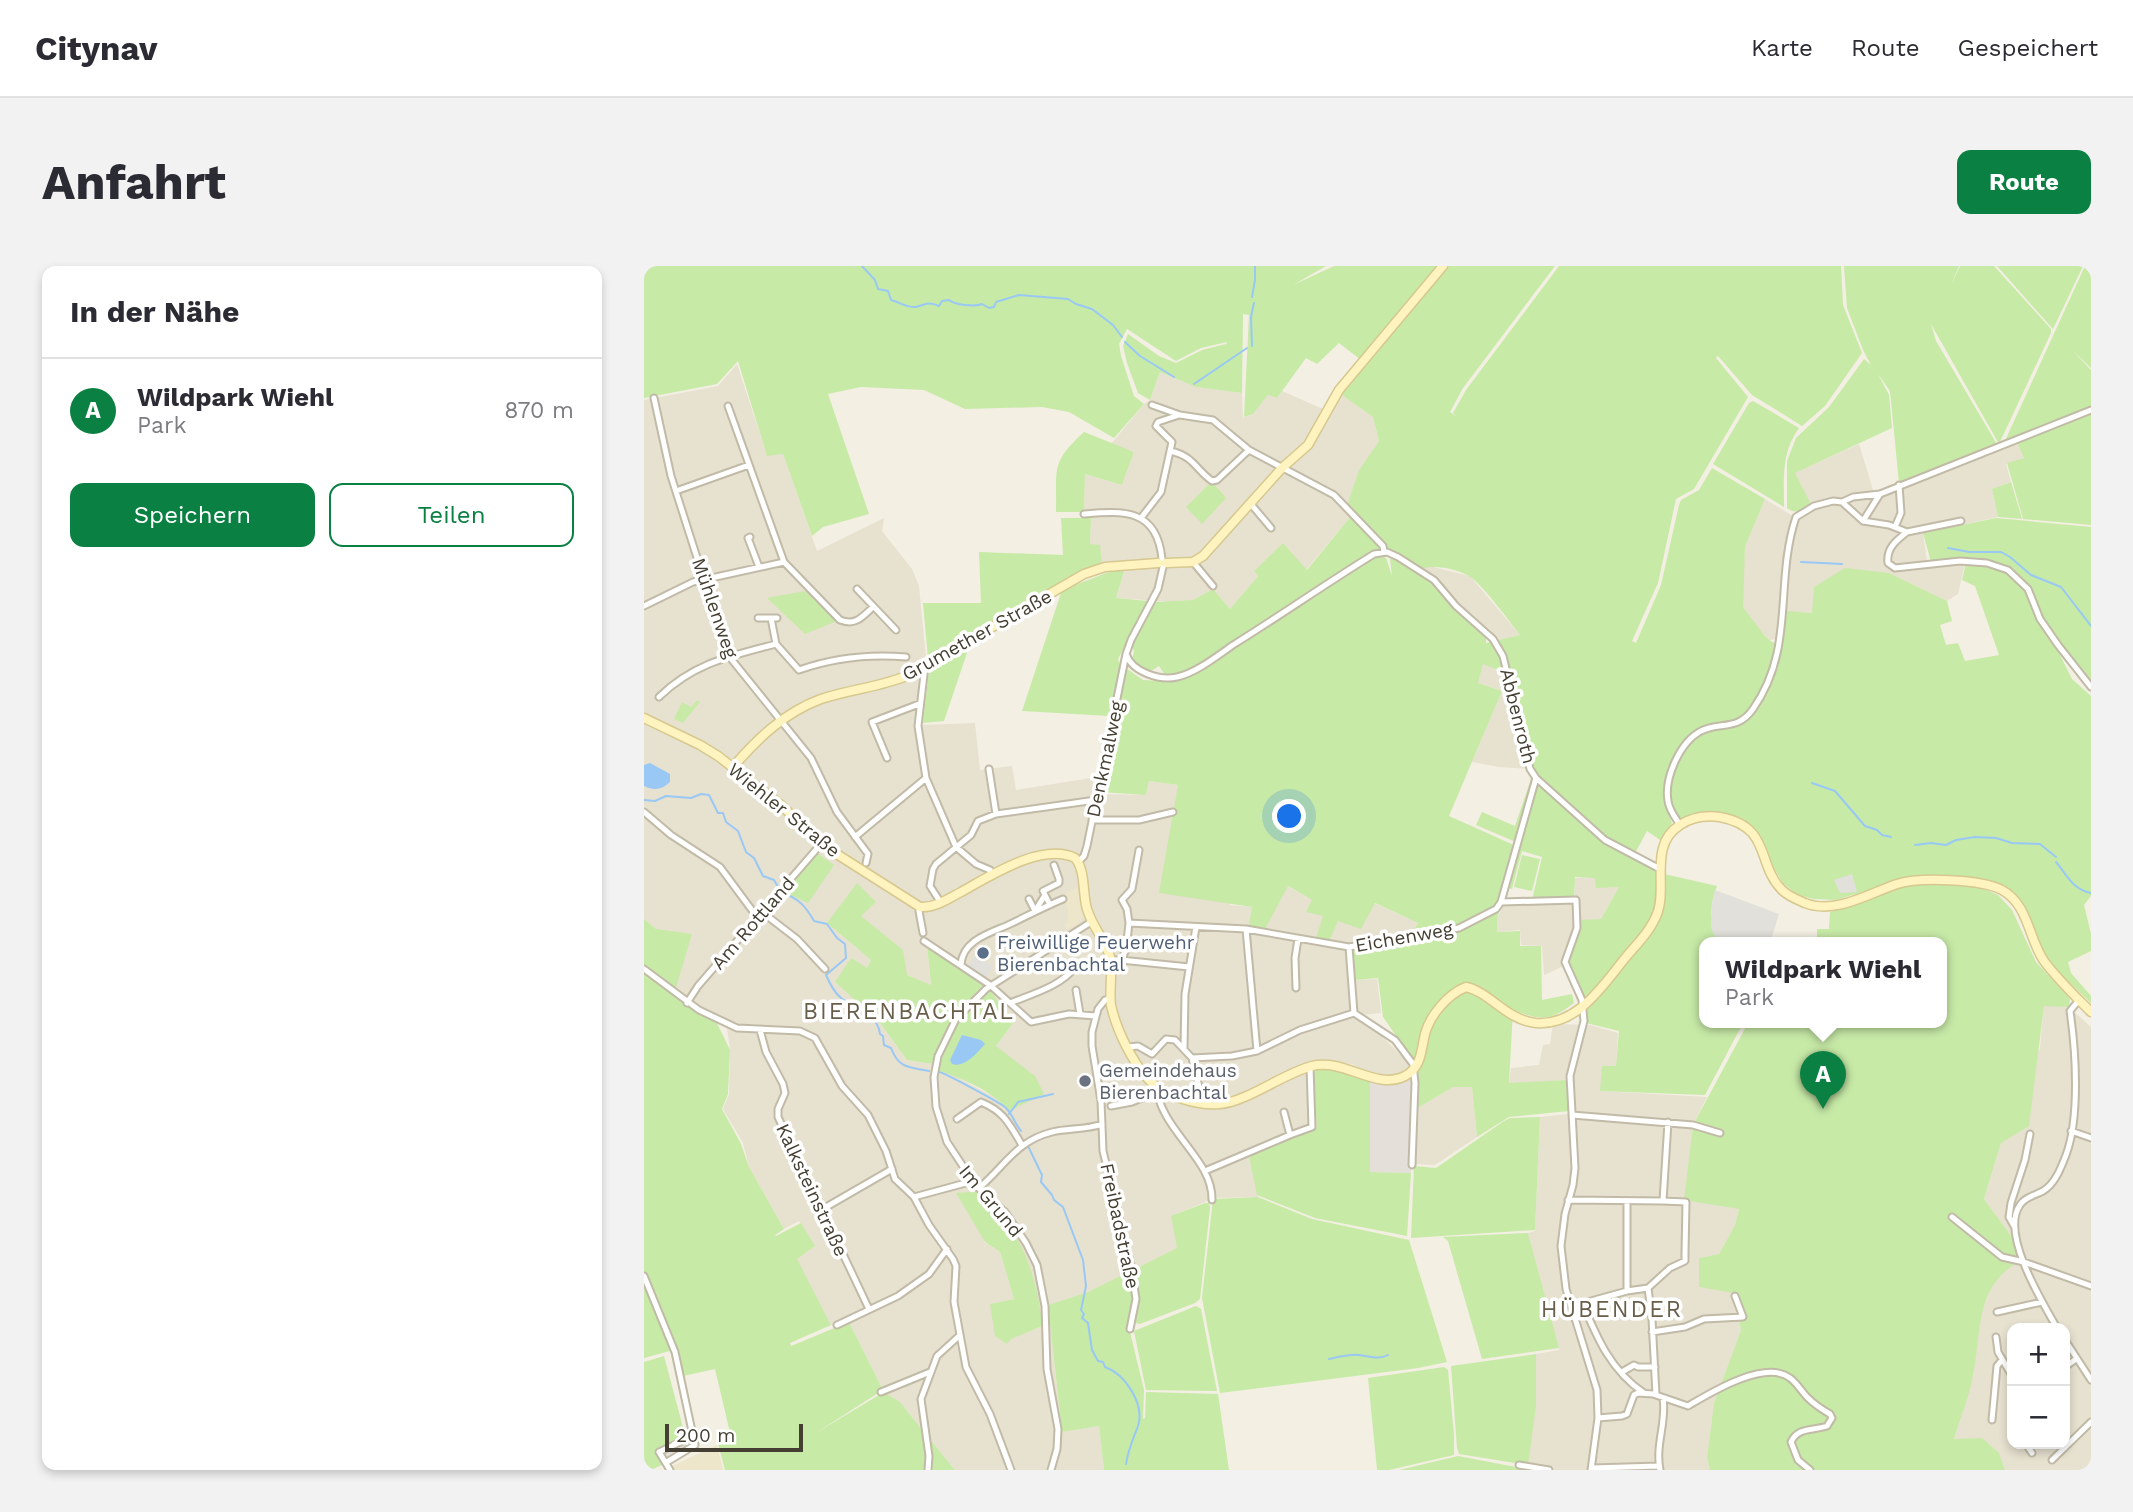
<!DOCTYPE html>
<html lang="de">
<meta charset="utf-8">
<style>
:root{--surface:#fff;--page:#f2f2f3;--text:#2b2b33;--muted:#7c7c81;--line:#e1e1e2;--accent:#0b8043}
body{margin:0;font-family:"Work Sans",sans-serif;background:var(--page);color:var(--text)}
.controls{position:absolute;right:21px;bottom:21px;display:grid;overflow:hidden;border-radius:14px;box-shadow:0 4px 10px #0003}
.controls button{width:63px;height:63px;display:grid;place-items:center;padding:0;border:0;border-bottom:2px solid var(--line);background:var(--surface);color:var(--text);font:35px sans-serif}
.scale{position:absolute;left:21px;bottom:18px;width:138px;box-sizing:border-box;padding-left:7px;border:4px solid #443f32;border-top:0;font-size:19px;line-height:24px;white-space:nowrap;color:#443f32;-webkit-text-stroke:5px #fff;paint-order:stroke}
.you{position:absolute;left:646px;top:551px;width:24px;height:24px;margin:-18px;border:5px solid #fff;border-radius:50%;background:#1a73e8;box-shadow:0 0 0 10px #1a73e833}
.badge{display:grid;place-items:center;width:46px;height:46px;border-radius:50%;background:var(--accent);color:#fff;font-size:23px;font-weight:700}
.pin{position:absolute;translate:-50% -58px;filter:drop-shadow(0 2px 4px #0008)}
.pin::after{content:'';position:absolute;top:37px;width:24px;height:21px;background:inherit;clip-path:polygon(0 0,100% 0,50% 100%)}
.popup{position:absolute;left:1055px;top:671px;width:248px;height:91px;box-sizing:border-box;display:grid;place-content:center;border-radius:14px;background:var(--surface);filter:drop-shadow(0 2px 5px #0005);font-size:23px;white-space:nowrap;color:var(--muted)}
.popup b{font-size:26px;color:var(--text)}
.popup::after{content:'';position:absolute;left:50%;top:100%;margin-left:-14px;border:14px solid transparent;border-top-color:var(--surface)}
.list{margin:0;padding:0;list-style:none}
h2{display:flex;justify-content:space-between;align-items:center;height:91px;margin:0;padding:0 28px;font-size:30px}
h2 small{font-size:23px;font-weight:400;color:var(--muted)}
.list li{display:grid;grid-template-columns:46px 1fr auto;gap:21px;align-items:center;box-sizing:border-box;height:105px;padding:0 28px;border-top:2px solid var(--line)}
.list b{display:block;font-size:26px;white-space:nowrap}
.list p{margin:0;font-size:23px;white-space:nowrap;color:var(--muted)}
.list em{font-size:23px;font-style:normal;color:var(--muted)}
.actions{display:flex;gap:14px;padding:21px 28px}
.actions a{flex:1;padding:16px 0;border:2px solid var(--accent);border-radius:14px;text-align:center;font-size:24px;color:var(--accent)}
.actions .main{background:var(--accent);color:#fff}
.map{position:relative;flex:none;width:1447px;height:1204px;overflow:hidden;border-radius:14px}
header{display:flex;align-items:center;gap:42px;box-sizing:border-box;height:98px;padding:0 35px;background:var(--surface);border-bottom:2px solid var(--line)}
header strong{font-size:33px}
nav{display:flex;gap:38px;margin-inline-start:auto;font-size:24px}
.intro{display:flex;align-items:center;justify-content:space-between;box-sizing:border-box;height:168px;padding:0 42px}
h1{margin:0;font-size:49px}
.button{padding:18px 32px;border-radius:14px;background:var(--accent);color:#fff;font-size:24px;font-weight:700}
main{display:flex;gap:42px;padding:0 42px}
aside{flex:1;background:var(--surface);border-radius:14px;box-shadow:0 4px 10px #0003}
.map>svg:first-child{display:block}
</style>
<header>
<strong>Citynav</strong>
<nav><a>Karte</a><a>Route</a><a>Gespeichert</a></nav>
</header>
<div class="intro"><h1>Anfahrt</h1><a class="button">Route</a></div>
<main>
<aside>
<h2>In der Nähe<small></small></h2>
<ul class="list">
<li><span class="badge">A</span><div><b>Wildpark Wiehl</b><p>Park</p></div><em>870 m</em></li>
</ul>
<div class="actions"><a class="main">Speichern</a><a>Teilen</a></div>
</aside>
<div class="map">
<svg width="1447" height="1204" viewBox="0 0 1447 1204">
<rect width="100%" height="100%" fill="#f3efe2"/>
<path fill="#e7e1d0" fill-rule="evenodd" d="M93,98L123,189L139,188L173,285L240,252L238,265L268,303L275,320L283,402L277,459L331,457L336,504L368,500L372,524L453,511L452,528L502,529L505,515L534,519L586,639L609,641L643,620L668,634L679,650L684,678L694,655L730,637L774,657L766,671L708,685L710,714L733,713L737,747L716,749L767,799L751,811L729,809L708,798L680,794L668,796L673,862L606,890L614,931L570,932L528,950L534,982L444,1026L404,1039L418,1166L455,1160L460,1204H311L256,1136L240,1126L205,1056L187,1059L152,993L170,980L155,955L140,963L105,901L99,877L79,843L85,828L86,784L82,755L31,725L12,663L0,653V134L74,120ZM232,636L216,650L263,709L287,720L283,680L340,718L307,753L289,798L263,794L237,758L191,716L223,702L227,694L183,657ZM358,742L372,753L352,780L365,845L358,835L309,809L293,804L314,755ZM333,926L365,960L398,1060L366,1073L346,1038L370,1033L356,986L340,976Z
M516,106L552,121L598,127L599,152L609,148L624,129L633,132L638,125L679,143L685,142L695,127L729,151L735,175L715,204L707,250L662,304L639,277L610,305L614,310L586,343L569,323L549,334L529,336L472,332L483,298L458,300L446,279L447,252L440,246L441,208L478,219L490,186L467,178L500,138L506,134Z
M1373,174L1380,192L1362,198L1367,216L1348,223L1354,251L1279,267L1283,296L1322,293L1314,328L1303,335L1245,307L1168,347L1142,346L1140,368L1136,373L1125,374L1097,342L1101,281L1121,233L1152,252L1160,246L1150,207L1215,178L1230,227Z
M785,300L826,310L876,369L852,375L777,303Z
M839,397L860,408L885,503L855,501L828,496L858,425L834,417Z
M951,611L975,621L957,653L922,699L900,709L898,680L877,679L876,664L853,666V652L861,637L930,636L931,612Z
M1400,739L1425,741L1447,761V1204H1361L1355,1187L1310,1174L1329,1111L1336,1050L1348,1019L1364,1001L1376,982L1340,933L1357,877L1396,782ZM1368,1062H1421V1178H1368Z
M909,758L946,759L974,767L972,801L956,825L1063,831L1049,859L1041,934L1095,942L1091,959L1075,988L1055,992V1021L1089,1026L1097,1064L1070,1137L1063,1191L1066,1204H879L892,1140V1088L915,1084L884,967L891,965L896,851L925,848V845L923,814L865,818L867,802L895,799L899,779L906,778Z
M809,821H828L833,871L791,899L770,898L772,843Z"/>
<path fill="#e4dfd8" d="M765,812L769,821L767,907L726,906V815Z"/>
<path fill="#ede6cb" d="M435,621L439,652L433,659L423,663L421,659L423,657L424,644L419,629Z
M73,1179L79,1204H29L28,1200Z"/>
<path fill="#c7eaa7" d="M0,0H682L649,19L690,0H795L717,94L695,77L673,98L662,92L633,132L624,129L609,148L600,151L605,49L599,48L598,127L552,121L516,106L506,134L494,127L483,97L479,80L484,68L515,90L532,97L558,84L582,78L583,76L557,82L532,95L483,63L475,78L477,90L490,130L500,138L470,172L425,146L398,141L321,143L280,124L217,121L184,128L225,248L179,261L168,270L139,188L123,190L94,95L73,118L0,132Z
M802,0H911L819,122L806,146L814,151L809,147L822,124L915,0H1197L1199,39L1218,87L1181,140L1158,160L1108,129L1074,90L1072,92L1104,131L1050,223L1032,233L1014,317L988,375L992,377L1017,319L1035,239L1037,234L1055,224L1068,202L1121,233L1101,281L1099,341L1121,370L1128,376L1134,377V380C1128,401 1119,427 1106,444C1091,464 1076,455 1058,463C1038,471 1018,516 1021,536C1022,543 1026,550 1028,557L1016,574L1003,565L989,591L1013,604C1014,626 1014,642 1003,662L943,733C937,728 922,701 923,693C924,679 934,668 935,654L957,653L975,621L952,622L951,612L931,611L930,633L888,634L898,591L878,585L868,623L862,622L874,577L832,559L838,546L871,560L890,504L868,410L839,398L834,417L858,425L805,550L872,580L853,653V666L876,665V680H897L898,734L928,728L930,737C906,756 896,754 869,744L865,817L923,814L925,845L865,851L833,871L828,821H809L772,843V805L781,788L783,768L788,757L812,728L826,725L848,740L851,738C843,731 835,721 824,720C808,718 784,752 780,765C776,776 776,787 771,797L739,751L734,712L711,714L708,685L766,671L774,657L731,637L717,663L694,655L684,678L671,675L679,650L662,646L668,634L644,620L621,663L605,659L608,641L515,627L534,519L505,515L502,529L456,526L482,402L499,414L530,416L564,398L684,320L682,316L566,392L527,412L521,409L515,400L501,409L487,399L490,385L488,380L510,336L549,334L569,323L586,343L614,310L610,305L639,277L663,304L707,250L738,282L696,306L699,310L735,289L742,292L748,310L746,293L752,294L789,318L811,343L842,372V377L876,369C866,356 838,318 825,310C813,303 790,298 777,303C746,289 725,264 703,240L715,204L735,175L729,151L695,127L790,16Z
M1200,0H1315L1306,21L1316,0H1350L1407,63V67L1355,178L1287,58L1292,75L1354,180L1255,217L1246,125L1234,108L1245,129L1248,162L1151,207L1168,240C1160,244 1151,249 1143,242V195L1152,172L1185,141L1220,93L1227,99L1219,84L1203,42Z
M1353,0H1439L1409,63Z
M1441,0L1447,2V102L1429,85L1447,104V143L1360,177Z
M1109,135L1155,162C1137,187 1140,212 1140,241L1069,198L1105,137Z
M1447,146V259L1379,253L1363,197L1380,192L1373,176Z
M440,166L490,186L478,219L441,208L440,246H412C413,203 406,197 440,166Z
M1367,216L1377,249L1378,253L1354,251L1348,223Z
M570,218L582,232L558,258L542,241L564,219Z
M417,252H447L446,278L456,279L458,300L425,314L424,311L419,318L284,393L279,337H337L335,286L419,289Z
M1352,252L1447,261V419L1397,352L1385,320L1366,305L1356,299L1287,296L1279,267Z
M1322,297L1358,303L1384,325L1428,413L1447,430V630L1440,639L1447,668V685L1424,696L1427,707L1447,730V737L1409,701L1396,683L1370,629L1350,616L1334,612L1301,611L1253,616L1191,634L1169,633L1152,628L1139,617L1129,601L1117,575L1087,550L1069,546L1053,548L1036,554C1031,547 1024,540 1024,531C1024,509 1037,475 1058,466C1078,456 1092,469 1111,443C1131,418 1140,377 1142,345L1168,347L1170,321L1201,302L1245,307L1303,335L1308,355L1296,359L1302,379L1314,377L1321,395L1355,389L1331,320L1318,314Z
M481,303L472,332L504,335L474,393L477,402L465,450L378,445L418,324L465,306Z
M161,325L193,355L161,368L123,332Z
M325,381L300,455L279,457L285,405Z
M53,434L56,436L39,457L30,453L38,436L47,441Z
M172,586L190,599L164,637L138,625Z
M878,589L896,593L888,625L870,621Z
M1020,608L1073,620C1065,639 1066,658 1074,677H1060V757H1099L1061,829L956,825L958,800H972L975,765L942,757V741L947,738L1013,659C1022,642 1021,627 1020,608Z
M213,617L232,636L217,650L259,684L263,709L287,719L283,679L340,718L307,753L289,798L263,794L237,758L191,716L207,692L223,702L227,694L183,657Z
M1300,618L1337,622L1354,629L1368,644L1392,696L1426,733L1425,741L1400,740L1385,860L1357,877L1340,933L1376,982V995C1330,1020 1338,1066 1329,1110C1325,1131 1316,1153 1310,1173L1338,1172L1355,1187L1361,1204H1066L1063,1191L1070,1137L1097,1064L1089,1027L1055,1021V992L1075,988L1091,959L1095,943L1040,934L1049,859L1104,757H1298V677H1188V673L1173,672V663H1185L1186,646L1266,619Z
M0,653L12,663L48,668L31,725L0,700Z
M0,707L51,746L72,755L86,784L84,828L78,843L97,878L105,901L140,963L131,969L132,970L157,957L171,980L153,993L187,1059L146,1077L147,1080L205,1056L239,1124L170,1168L240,1126L256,1136L280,1166L282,1204H81L74,1178L88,1175L71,1103L39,1110L33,1083L0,1092Z
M347,725L358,742L372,753L352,780L391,810L400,828L365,845C349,825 317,812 293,804L314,755Z
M687,802L696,803L726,815V906L767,907L763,970L671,952L613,929L605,890L673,862L669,804Z
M896,851L891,964L767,972L770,900L792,902L860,855L866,852Z
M326,926H333C343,936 354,946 363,958C384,983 396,1028 398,1060L367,1073L363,1078L351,1070L346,1038L370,1033L356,986L341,976L312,927Z
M614,931L668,953L765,974L803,1096L774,1102L576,1127L558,1032L569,933Z
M561,937H565L566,942L556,1033L551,1037L496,1058L491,1057L493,1034L489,1004L533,982L527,950Z
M884,967L915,1082L838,1093L804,975L799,971Z
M486,1005L489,1034L486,1066L500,1124L499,1153L501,1152L502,1126L574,1128L585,1204H460L455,1160L418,1166L404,1039L444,1026Z
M552,1040L557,1043L573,1125L502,1124L490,1065Z
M892,1088V1140L884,1199L815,1188L813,1182L807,1100Z
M20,1090L41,1169L12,1184L20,1198L7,1204H0V1096Z
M800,1101L804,1104L810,1169V1189L745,1204H733L724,1112Z
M285,1172L311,1204H286Z
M814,1190L877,1202L876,1204H755Z"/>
<path fill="#e2e0db" d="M1208,608L1213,626L1196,627L1190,614Z
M1071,624L1135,648L1126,677H1074L1067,662L1068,638Z
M331,689L349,700L342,711L329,703L327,705L323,702Z
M41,1169L49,1170L51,1179L20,1198L11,1184Z"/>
<path fill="#99c8f5" d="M6,497L26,508V516C18,524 10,525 0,520V499Z
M318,769L337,774L341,778C333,787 321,802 308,798L306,794Z"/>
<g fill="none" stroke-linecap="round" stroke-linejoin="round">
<path stroke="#99c8f5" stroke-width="2" d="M218,0L231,14L234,23L244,25L247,34C254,36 265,42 271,41C282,39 283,35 295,40L298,35L305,34C311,39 331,41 338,38L345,42L350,41L352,36L375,29L424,33L432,38L448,43L469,59L478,71
M608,31L611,14V0
M481,76L496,90L530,111
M608,80L607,51L610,37
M550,118L603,82
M1304,282L1325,286H1357L1366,291L1387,309L1417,321L1447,360
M1157,296L1198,298
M1168,517L1191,525L1221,560L1233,564L1238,569L1247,571
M0,534L11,535L22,530L47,532L57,528L65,529L74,547H79L82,556L94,565L102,586L110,592L119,610L130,614L134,621
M1271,579L1287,577L1302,579L1312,574L1331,571L1352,572L1368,577L1396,578L1412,591
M1412,596C1423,609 1428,623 1447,627
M138,627C155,632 162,641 170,655L183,658L193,672L201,678L202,692L182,709C185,716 191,727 197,732C211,742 234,748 236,768L239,770L240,779L247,782C255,803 265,801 285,805
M295,806C299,806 357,837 362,842C369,849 371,858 377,865
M365,848L374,836L409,828
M384,880L398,909L397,916L408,929L410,934L419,941L439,994L442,1020L437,1044L440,1048L438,1052L444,1057L448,1084L454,1095L459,1096L461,1101C481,1108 501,1138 494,1160C489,1173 484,1184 482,1198
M685,1093C694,1091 706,1088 715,1089C725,1090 735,1094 744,1089"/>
<g stroke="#c1baa7" stroke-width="9">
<path id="street" d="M10,132L27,210L84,389L167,492L193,546L224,588L222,597
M508,139L536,149L569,154L605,184L690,229L739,280L740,286
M84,140L140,296L196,354C212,360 218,351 229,341
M526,185C550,190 551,203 568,215L573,214L605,184
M32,225L105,199
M1198,236L1209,231L1236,228L1447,144
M606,237L627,262
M440,248C479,245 513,242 518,293
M497,252L517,226L528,176L512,160L514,156L535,149
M1219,255L1236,228
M1251,261L1257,247L1255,219
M1263,266L1317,255
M106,271L104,272L115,301
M549,296L569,320
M213,323L252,364
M0,340L49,316L140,296
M114,352H133
M127,352L132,378
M132,378L155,404C189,392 226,388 262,391
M482,388C488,406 516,415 533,411C552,407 573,390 589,379C637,349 683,317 730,288L743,286L754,291L790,314L812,340L849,373L859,390L886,503L892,512L961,574L1016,603
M281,400L274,460L282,512L312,581L332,598L346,604L349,608
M15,431C50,397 86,390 132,378
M243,492L228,456L275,438
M345,503L352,548
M0,546L27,569L76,601L113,651
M448,554H495L529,546
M1036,559C1031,551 1025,544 1024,535C1020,512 1036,476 1057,465C1075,455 1093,466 1109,443C1152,382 1130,317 1152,251L1170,240L1189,235L1198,236L1219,255L1245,259L1263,266C1253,274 1242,282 1244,297L1251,302L1316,295L1343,297L1364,304L1384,323L1396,353L1414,379L1447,421
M211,571L282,512
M434,596L440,590L443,580L482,388L487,374L514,323L519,301
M385,633L391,645L401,629
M857,636L932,634L933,662L921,696L938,734L940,755L926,810L931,902L929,919L921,948L917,980L922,1023L953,1124L954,1152L947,1204
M297,637L286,620L289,603L292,598L327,569L334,555L352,548L452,534
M406,639L399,625L415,617V613L410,599
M276,641L275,645L279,667
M118,646L153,673L181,703
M485,657L483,643L478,634L488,623L495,584
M602,663L613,785
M280,675L346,719L387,756L425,748L452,750
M705,681L710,747
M466,694H477L482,684L485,657L602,663L705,681L815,662L852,643L857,636L892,512
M477,694L545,701
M317,698C319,674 346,667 364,659C383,650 400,641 419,633
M0,703L55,744L93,762L156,765L171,772L198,820L224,849L242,885L251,913L270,931L285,959L309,993L312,1000L310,1036L322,1101L346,1148L367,1204
M652,722L651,692L654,673
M432,724L436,748
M467,732L461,734L454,743L448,766V780L457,835L459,885L487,1000L492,1033L486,1063
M43,737L54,720L177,578
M366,737C388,728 418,720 432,700
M116,764L122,786L139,818L141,827L134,843V851L225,1043
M484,781L494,780L508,788L522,773L531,774L548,792L559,837
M540,782L541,728L552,661
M548,792L588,790L613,785L656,764L710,747L751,774L769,798L771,817L768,899
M512,819C516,865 569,892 568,934
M467,840L488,836L512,826
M928,849L1049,859L1076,867
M313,853L337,836C361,846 365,858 378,879
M1427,865L1447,872
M646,869L668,861L666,801
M561,905L646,869L640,846
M335,922C361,900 372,875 408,866C424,862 442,864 458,858
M270,931L329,915
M924,934L1019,935
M177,944L248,903
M1308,951L1358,991L1380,996L1447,1020
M1370,960L1365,951L1367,937L1381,894L1386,868
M0,1010L31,1086L51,1179L23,1196
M983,1025L1004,1022
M938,1036C953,1072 967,1105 1000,1127
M929,1040L983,1025V935
M1353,1046L1398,1036
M193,1059L254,1030L285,1008L303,983
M1413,1062C1398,1036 1356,967 1376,939C1381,931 1392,929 1399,925C1411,918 1417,902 1422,889C1436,851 1432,786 1426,745L1435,734
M1008,1066L1041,1061L1060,1053L1099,1051L1091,1030
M1352,1071L1354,1086L1368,1110
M1421,1074L1447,1114
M1421,1101L1432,1093
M978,1106L990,1099L994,1101H1011
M237,1126L286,1106
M1012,1129L1008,1053L1004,1022L1026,1002L1041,995V987L1042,936L1019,935L1024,856
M954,1152L978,1150L983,1148L990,1129L994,1127L1009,1128L1044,1140C1066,1127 1121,1093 1146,1112C1153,1117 1158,1126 1164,1132C1171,1139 1179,1144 1186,1148L1188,1152L1183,1160C1168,1165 1154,1161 1147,1176L1154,1194L1166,1204
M1348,1154L1353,1100L1358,1094
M1382,1178L1388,1187
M1408,1194L1447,1156
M875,1199L905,1204
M948,1202L1015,1200
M26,1204L15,1186L49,1170
M284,1204L285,1190L277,1133L293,1090L315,1070
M407,1204L413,1183L414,1163L403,1103L401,1040L393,999L382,977L361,946L332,920L303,876L292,841L290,811L294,790L312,753L342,723L447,656
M1016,1204C1011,1179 1023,1155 1019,1132
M1446,1204H1447"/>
</g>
<g stroke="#d6c88e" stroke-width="11">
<path id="secondary" d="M522,297L549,296L559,290L638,202L664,179L695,124L799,0
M0,452L56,479L74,490L137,539L177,578L276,641C291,642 304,633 317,626C346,610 398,576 431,592C442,605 438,626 443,643C448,660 461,674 466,691C469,706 465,723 467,739C472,763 488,796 505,814C520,830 554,840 575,838C601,837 640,807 668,800C701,792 732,825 761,810C778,801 777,784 781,768C786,749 804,728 822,721C846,726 862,754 892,757C934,760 959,719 982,691C993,678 1007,664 1013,648C1024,621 1004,579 1036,559C1048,551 1062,549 1076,551C1128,561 1112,598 1138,624C1144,630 1154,634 1161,637C1191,649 1226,627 1253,618C1275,611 1337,613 1358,624C1385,639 1384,672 1400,695C1414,714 1431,730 1447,746
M89,501C113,473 141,446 177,433C207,423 237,421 265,409L440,308L461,301L514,297"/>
</g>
<use href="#street" stroke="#fff" stroke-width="5"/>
<use href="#secondary" stroke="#fff4c0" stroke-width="8"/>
</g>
<circle fill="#5c6f8a" stroke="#fff" stroke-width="2.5" cx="339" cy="687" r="7"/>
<circle fill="#6b7280" stroke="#fff" stroke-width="2.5" cx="441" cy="815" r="7"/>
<g text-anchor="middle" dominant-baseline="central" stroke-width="7" stroke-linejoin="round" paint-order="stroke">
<g font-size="19" fill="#443f32" stroke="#fff">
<text transform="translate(71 342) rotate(71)">Mühlenweg</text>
<text transform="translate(333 369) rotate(-29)">Grumether Straße</text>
<text transform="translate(874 450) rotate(76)">Abbenroth</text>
<text transform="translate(461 493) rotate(-78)">Denkmalweg</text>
<text transform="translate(140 544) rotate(39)">Wiehler Straße</text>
<text transform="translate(109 657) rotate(-49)">Am Rottland</text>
<text transform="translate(760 671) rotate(-10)">Eichenweg</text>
<text transform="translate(168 924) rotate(65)">Kalksteinstraße</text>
<text transform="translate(347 935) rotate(50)">Im Grund</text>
<text transform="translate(476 960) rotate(78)">Freibadstraße</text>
</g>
<g font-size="19" fill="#4e5e75" stroke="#fff" text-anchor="start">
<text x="353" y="676">Freiwillige Feuerwehr<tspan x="353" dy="22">Bierenbachtal</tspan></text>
</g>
<g font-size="19" fill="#5b616d" stroke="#fff" text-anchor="start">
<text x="455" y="804">Gemeindehaus<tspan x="455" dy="22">Bierenbachtal</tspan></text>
</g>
<g font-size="23" letter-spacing="2" fill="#685e49" stroke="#fff">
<text x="265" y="745">BIERENBACHTAL</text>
<text x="968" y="1043">HÜBENDER</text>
</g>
</g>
</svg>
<div class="controls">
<button>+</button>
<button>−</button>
</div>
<div class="scale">200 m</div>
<div class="you"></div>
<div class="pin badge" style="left:1179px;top:843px">A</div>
<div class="popup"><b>Wildpark Wiehl</b>Park</div>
</div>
</main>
